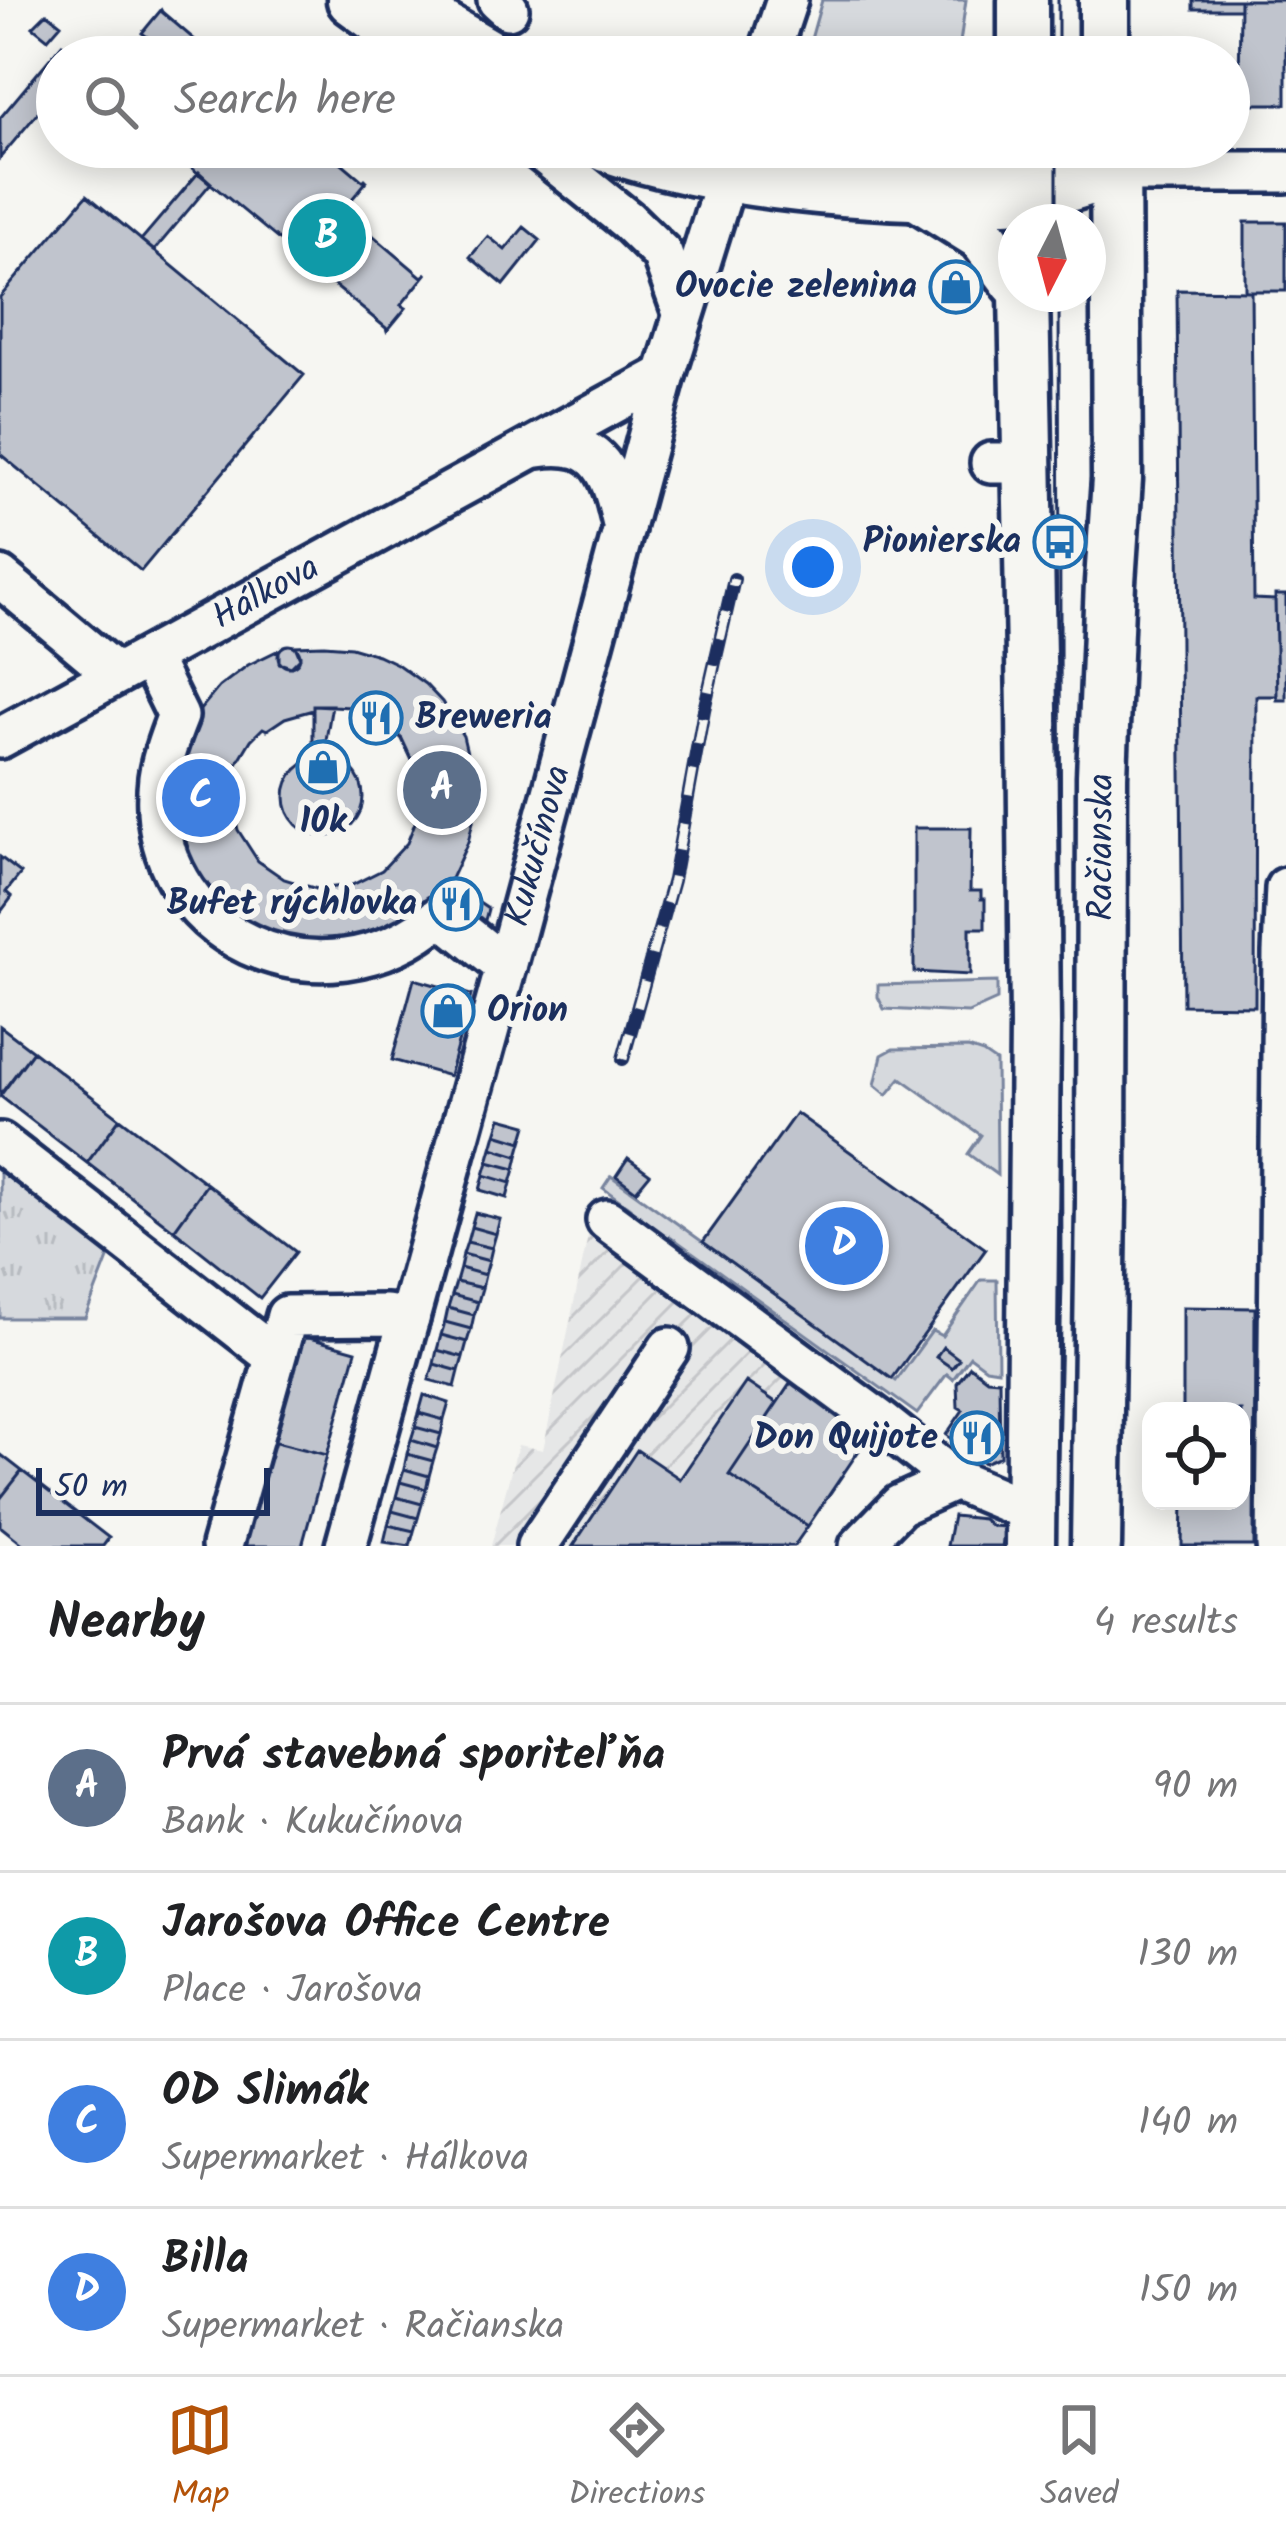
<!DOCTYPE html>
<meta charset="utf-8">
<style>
:root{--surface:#fff;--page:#f2f2f2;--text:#202124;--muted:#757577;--line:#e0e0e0;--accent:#b45309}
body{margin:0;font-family:Kalam,sans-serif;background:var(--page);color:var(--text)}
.controls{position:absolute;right:36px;bottom:36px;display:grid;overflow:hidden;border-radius:24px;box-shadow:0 6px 30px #0003}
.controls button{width:108px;height:108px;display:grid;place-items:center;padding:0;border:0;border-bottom:3px solid var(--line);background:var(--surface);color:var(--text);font:60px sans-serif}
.compass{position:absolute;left:998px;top:204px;width:108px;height:108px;border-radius:50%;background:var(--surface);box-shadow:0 6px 30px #0003;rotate:186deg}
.scale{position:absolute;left:36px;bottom:30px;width:234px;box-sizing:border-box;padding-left:12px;border:6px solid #1b2f5e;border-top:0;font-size:33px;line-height:42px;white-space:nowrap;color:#1b2f5e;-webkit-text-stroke:9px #f6f6f2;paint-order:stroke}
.you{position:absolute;left:813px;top:567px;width:42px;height:42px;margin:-30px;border:9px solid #fff;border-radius:50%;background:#1a73e8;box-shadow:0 0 0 18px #1a73e833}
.badge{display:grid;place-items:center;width:78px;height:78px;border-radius:50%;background:var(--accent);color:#fff;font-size:39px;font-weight:700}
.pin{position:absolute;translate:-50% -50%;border:6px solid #fff;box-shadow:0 3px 12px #0006}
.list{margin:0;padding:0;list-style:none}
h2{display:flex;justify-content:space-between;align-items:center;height:156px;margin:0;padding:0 48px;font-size:51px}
h2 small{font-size:39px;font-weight:400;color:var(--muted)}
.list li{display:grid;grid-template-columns:78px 1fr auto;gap:36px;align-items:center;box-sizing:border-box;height:168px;padding:0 48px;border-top:3px solid var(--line)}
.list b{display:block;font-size:45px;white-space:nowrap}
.list p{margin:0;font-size:39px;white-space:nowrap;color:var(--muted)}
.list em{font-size:39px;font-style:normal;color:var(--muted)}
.icon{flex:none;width:66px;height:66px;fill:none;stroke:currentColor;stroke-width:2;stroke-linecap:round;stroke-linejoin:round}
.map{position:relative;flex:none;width:1286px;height:1546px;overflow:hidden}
.search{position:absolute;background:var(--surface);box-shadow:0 6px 30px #0003;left:36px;right:36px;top:36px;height:132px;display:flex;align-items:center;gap:30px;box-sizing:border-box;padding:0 42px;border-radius:66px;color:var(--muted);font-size:45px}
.sheet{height:828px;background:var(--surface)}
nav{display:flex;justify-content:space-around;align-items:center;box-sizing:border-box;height:168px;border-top:3px solid var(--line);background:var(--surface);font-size:33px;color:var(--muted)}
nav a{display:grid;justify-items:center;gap:6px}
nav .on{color:var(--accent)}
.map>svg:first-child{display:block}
</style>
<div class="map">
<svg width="1286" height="1546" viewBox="0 0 1286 1546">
<defs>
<pattern id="industrial-furrows" width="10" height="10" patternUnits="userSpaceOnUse" patternTransform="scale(3)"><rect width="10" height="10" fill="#e6e7e7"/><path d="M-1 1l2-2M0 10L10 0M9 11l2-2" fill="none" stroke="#c5c6c9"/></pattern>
<pattern id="park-tufts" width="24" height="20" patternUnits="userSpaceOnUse" patternTransform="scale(3)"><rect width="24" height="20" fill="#d6d9dd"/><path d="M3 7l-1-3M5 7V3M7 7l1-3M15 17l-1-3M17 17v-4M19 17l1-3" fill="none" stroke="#b7bbc0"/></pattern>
</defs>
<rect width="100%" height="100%" fill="#f6f6f2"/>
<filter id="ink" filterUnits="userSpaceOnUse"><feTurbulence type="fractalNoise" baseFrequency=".00833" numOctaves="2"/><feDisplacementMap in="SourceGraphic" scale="24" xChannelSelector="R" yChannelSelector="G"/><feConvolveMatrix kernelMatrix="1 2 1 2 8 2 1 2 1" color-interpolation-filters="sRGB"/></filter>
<g filter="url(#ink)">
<path fill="url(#industrial-furrows)" d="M588,1236L868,1437L794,1546H491L518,1445L543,1450Z"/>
<path fill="#d6d9dd" stroke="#78849e" stroke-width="3" d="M822,0H966L958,57H806Z
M997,982V1000L968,1013L884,1009L878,997V985Z
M968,1048L983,1053L996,1062L997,1175L968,1154L981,1135L901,1078L887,1095L875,1085L882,1055L893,1049Z
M611,1176L896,1381L932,1331L942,1336L981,1280H997L998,1370L986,1368L970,1356L953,1379L947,1374L917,1414L670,1236L662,1246L626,1221L630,1208L603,1188Z"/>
<path fill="url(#park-tufts)" stroke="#78849e" stroke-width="3" d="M0,1164L114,1243L85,1318H0Z"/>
<path fill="#c0c4cd" stroke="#1b2f5e" stroke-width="3" fill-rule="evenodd" d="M1193,0H1240V9H1193Z
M1240,0H1286V104H1239Z
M161,10L162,12L215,57H129L146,36L142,33Z
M47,13L61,24L48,39L33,27Z
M62,44L80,57H57V90L0,158V118Z
M193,147H323L363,181L365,179L367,181L347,205L342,199L337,205L422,277L427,273L401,305L406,308L387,331L386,328L182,160Z
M199,172L211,183L154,251L141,240Z
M87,195L304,375L141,571L0,454V297Z
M1245,222H1286V291H1245Z
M524,227L540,240L504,285L470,257L488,236L505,250Z
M942,279L970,280L969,295L942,293Z
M1177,290L1251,291L1254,599L1275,600L1277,696H1256L1255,1006L1183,1005Z
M1275,595H1286V700H1277Z
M278 656a11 11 0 1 1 22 0a11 11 0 1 1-22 0Z
M324,645L351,647L378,655L397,664L425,684L442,702L463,736L474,782L473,821L468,842L449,883L445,880L434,893L438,896L426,909L349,947L261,936L202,889L176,835L178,756L199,711L219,687L248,665L279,650V663L291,667L300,658L295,646ZM313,705L351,707L378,722L381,718L402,739L418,773L420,810L407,843L382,870L352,885L317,889L284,879L258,861L238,830L231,799L236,765L251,740L263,728L267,730L285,718L313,710Z
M313,705H332L323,757L313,759Z
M285 797a39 39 0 1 1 78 0a39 39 0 1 1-78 0Z
M914,828H971L970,891H981V899H985V928H970V975L914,972Z
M0,857L21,873L6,892L12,897L0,913Z
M445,880L488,909L481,935L434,893Z
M414,979L471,995L449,1076L392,1060Z
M0,1026L33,1051L0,1095Z
M33,1051L120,1118L87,1163L0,1096Z
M796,1113L986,1249L892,1379L703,1242Z
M120,1118L207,1184L174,1230L87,1163Z
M501,1118L527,1125L522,1142L496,1134Z
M496,1134L522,1142L518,1156L492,1148Z
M492,1148L518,1156L515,1169L488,1162Z
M628,1158L650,1174L636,1191L616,1176Z
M488,1162L515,1169L511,1183L484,1175Z
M484,1175L511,1183L507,1198L480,1190Z
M207,1184L296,1252L260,1298L174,1230Z
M475,1213L500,1219L496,1234L471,1227Z
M471,1227L496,1234L492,1248L467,1242Z
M467,1242L492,1248L489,1261L463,1254Z
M463,1254L489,1261L485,1275L460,1268Z
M460,1268L485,1275L482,1288L456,1282Z
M456,1282L482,1288L478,1302L452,1295Z
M452,1295L478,1302L474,1315L448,1308Z
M1183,1307L1255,1308L1254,1546H1182L1183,1501H1241V1411H1183Z
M448,1308L474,1315L471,1329L445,1322Z
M445,1322L471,1329L467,1342L441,1335Z
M441,1335L467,1342L463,1357L437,1350Z
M302,1336L356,1351L327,1455L272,1441Z
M943,1347L959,1359L952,1368L936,1357Z
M437,1350L463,1357L459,1371L434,1364Z
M434,1364L459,1371L455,1387L429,1380Z
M970,1366L987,1379L999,1380L1000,1456L984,1463L946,1435L963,1410L958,1407L957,1383Z
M792,1381L868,1437L808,1526L729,1475Z
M746,1382L777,1403L729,1475L808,1526L794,1546H573L637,1450L680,1479Z
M424,1395L449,1403L444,1420L419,1413Z
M419,1413L444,1420L441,1434L415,1427Z
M415,1427L441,1434L437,1448L411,1440Z
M411,1440L437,1448L433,1461L407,1454Z
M272,1441L327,1455L302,1546H243Z
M0,1454L22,1471L0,1499Z
M407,1454L433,1461L429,1476L404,1469Z
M404,1469L429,1476L426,1489L400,1482Z
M22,1471L109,1538L103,1546H25L0,1526V1499Z
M400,1482L426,1489L422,1504L396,1497Z
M396,1497L422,1504L418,1518L392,1511Z
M392,1511L418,1518L414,1531L388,1525Z
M953,1516L983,1519L991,1526L1006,1527L1002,1546H947Z
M388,1525L414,1531L410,1546L384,1542Z"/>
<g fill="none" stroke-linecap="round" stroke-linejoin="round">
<g stroke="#1b2f5e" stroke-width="48">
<g id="minor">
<path d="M498,0L508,9"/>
<path d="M768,57L787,0"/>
<path d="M536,147L627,220L662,254L683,313"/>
<path d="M1116,172H1286"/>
<path d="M538,447C603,437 612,476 624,529"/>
<path d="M991,463H1026"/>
<path d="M0,577L116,674"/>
<path d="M149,657L178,716C170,736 162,757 159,778C141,938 323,1017 441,915L506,967"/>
<path id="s1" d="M0,738L665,375"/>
<path d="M0,1143L274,1356"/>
<path d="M607,1220L879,1420L955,1480L1031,1512"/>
<path d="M222,1546L287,1316L386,1315L409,1319"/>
<path id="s2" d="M346,1546L506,967L665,375L736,147"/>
<path d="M537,1546L669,1348"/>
<path d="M860,1546L900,1505L955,1480"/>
<path d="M1277,1546L1283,952L1286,888"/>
</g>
</g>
<g stroke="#1b2f5e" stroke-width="57">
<g id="major">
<path d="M352,0L430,57"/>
<path d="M405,0L431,20L494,57"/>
<path d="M1104,0V57"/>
<path d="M1023,57V0"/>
<path d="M606,147C713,183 832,194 944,196C971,197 1000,200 1027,196C1057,192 1087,181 1116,172"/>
<path d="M777,147C824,153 871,157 918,160C975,163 1031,163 1087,169"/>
<path d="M918,196L982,236L1016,282"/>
<path d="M1024,294L1032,709L1035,1025L1030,1546"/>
<path id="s3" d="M1096,1546L1101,1203L1102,776L1110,582L1117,479L1115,147"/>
</g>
</g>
<use href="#minor" stroke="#f6f6f2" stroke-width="39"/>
<use href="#major" stroke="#f6f6f2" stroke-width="48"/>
<path stroke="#1b2f5e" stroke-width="3" d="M1058,57V0
M1057,147V222
M1056,1546L1062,1281L1059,294"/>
<g stroke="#1b2f5e" stroke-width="14">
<path id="rail" d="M623,1059L673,880L704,710L734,579"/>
</g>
<use href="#rail" stroke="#f6f6f2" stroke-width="9" stroke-dasharray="27" stroke-linecap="butt"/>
</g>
</g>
<defs>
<g id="shop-ring" transform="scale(2.7)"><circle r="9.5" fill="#f6f6f2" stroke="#1f6fb2" stroke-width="1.5"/><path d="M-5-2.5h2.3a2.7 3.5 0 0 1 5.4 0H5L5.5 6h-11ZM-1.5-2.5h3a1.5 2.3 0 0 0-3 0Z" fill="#1f6fb2"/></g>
<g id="bus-ring" transform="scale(2.7)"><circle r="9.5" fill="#f6f6f2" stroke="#1f6fb2" stroke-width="1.5"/><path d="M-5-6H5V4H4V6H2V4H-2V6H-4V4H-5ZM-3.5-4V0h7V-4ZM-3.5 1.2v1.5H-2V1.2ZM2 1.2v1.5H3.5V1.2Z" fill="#1f6fb2"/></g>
<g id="restaurant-ring" transform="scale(2.7)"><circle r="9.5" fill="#f6f6f2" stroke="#1f6fb2" stroke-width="1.5"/><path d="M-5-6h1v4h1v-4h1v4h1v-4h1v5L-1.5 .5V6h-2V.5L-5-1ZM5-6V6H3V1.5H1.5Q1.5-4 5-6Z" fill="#1f6fb2"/></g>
</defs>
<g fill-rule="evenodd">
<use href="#shop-ring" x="956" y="287"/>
<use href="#bus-ring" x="1060" y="542"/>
<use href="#restaurant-ring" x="376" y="718"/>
<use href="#shop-ring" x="323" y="767"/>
<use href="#restaurant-ring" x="456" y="904"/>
<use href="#shop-ring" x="448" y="1011"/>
<use href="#restaurant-ring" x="977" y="1438"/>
</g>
<g text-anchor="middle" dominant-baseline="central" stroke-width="12" stroke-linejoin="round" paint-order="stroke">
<g font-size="36" font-weight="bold" fill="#1b2f5e" stroke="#f6f6f2" text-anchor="end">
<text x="917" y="287">Ovocie zelenina</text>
<text x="1021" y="542">Pionierska</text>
<text x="415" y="718" text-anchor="start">Breweria</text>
<text x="323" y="822" text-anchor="middle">10k</text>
<text x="417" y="904">Bufet rýchlovka</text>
<text x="487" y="1011" text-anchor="start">Orion</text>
<text x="938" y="1438">Don Quijote</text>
</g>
<g font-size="36" fill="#1b2f5e" stroke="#f6f6f2">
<text stroke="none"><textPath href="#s1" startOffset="303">Hálkova</textPath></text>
<text stroke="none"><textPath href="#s2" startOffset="726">Kukučínova</textPath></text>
<text stroke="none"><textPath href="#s3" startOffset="699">Račianska</textPath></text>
</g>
</g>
</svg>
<div class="controls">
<button><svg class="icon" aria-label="locate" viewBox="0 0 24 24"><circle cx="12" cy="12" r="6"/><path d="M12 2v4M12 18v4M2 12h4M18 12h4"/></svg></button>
</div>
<svg class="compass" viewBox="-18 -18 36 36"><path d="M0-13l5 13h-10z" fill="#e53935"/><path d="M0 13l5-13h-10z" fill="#757577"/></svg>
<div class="scale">50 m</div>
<div class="you"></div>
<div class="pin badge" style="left:442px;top:790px;background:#5c6f8a">A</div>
<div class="pin badge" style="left:327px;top:238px;background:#0f9aa8">B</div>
<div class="pin badge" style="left:201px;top:798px;background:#3f7fe0">C</div>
<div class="pin badge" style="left:844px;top:1246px;background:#3f7fe0">D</div>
<div class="search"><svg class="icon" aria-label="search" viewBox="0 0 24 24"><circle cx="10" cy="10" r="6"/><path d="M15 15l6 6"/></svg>Search here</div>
</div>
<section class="sheet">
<h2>Nearby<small>4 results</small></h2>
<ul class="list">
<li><span class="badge" style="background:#5c6f8a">A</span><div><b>Prvá stavebná sporiteľňa</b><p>Bank · Kukučínova</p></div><em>90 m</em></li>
<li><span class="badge" style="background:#0f9aa8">B</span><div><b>Jarošova Office Centre</b><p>Place · Jarošova</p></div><em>130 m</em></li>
<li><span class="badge" style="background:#3f7fe0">C</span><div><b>OD Slimák</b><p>Supermarket · Hálkova</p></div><em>140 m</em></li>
<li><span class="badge" style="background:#3f7fe0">D</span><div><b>Billa</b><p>Supermarket · Račianska</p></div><em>150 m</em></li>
</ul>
</section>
<nav>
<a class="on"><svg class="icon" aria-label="map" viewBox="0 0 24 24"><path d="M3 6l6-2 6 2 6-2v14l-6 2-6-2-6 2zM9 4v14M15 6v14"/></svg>Map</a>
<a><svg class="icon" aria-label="directions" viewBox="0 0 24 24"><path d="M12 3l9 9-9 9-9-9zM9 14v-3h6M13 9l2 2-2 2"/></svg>Directions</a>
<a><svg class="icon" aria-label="saved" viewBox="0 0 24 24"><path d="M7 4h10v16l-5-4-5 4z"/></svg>Saved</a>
</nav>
